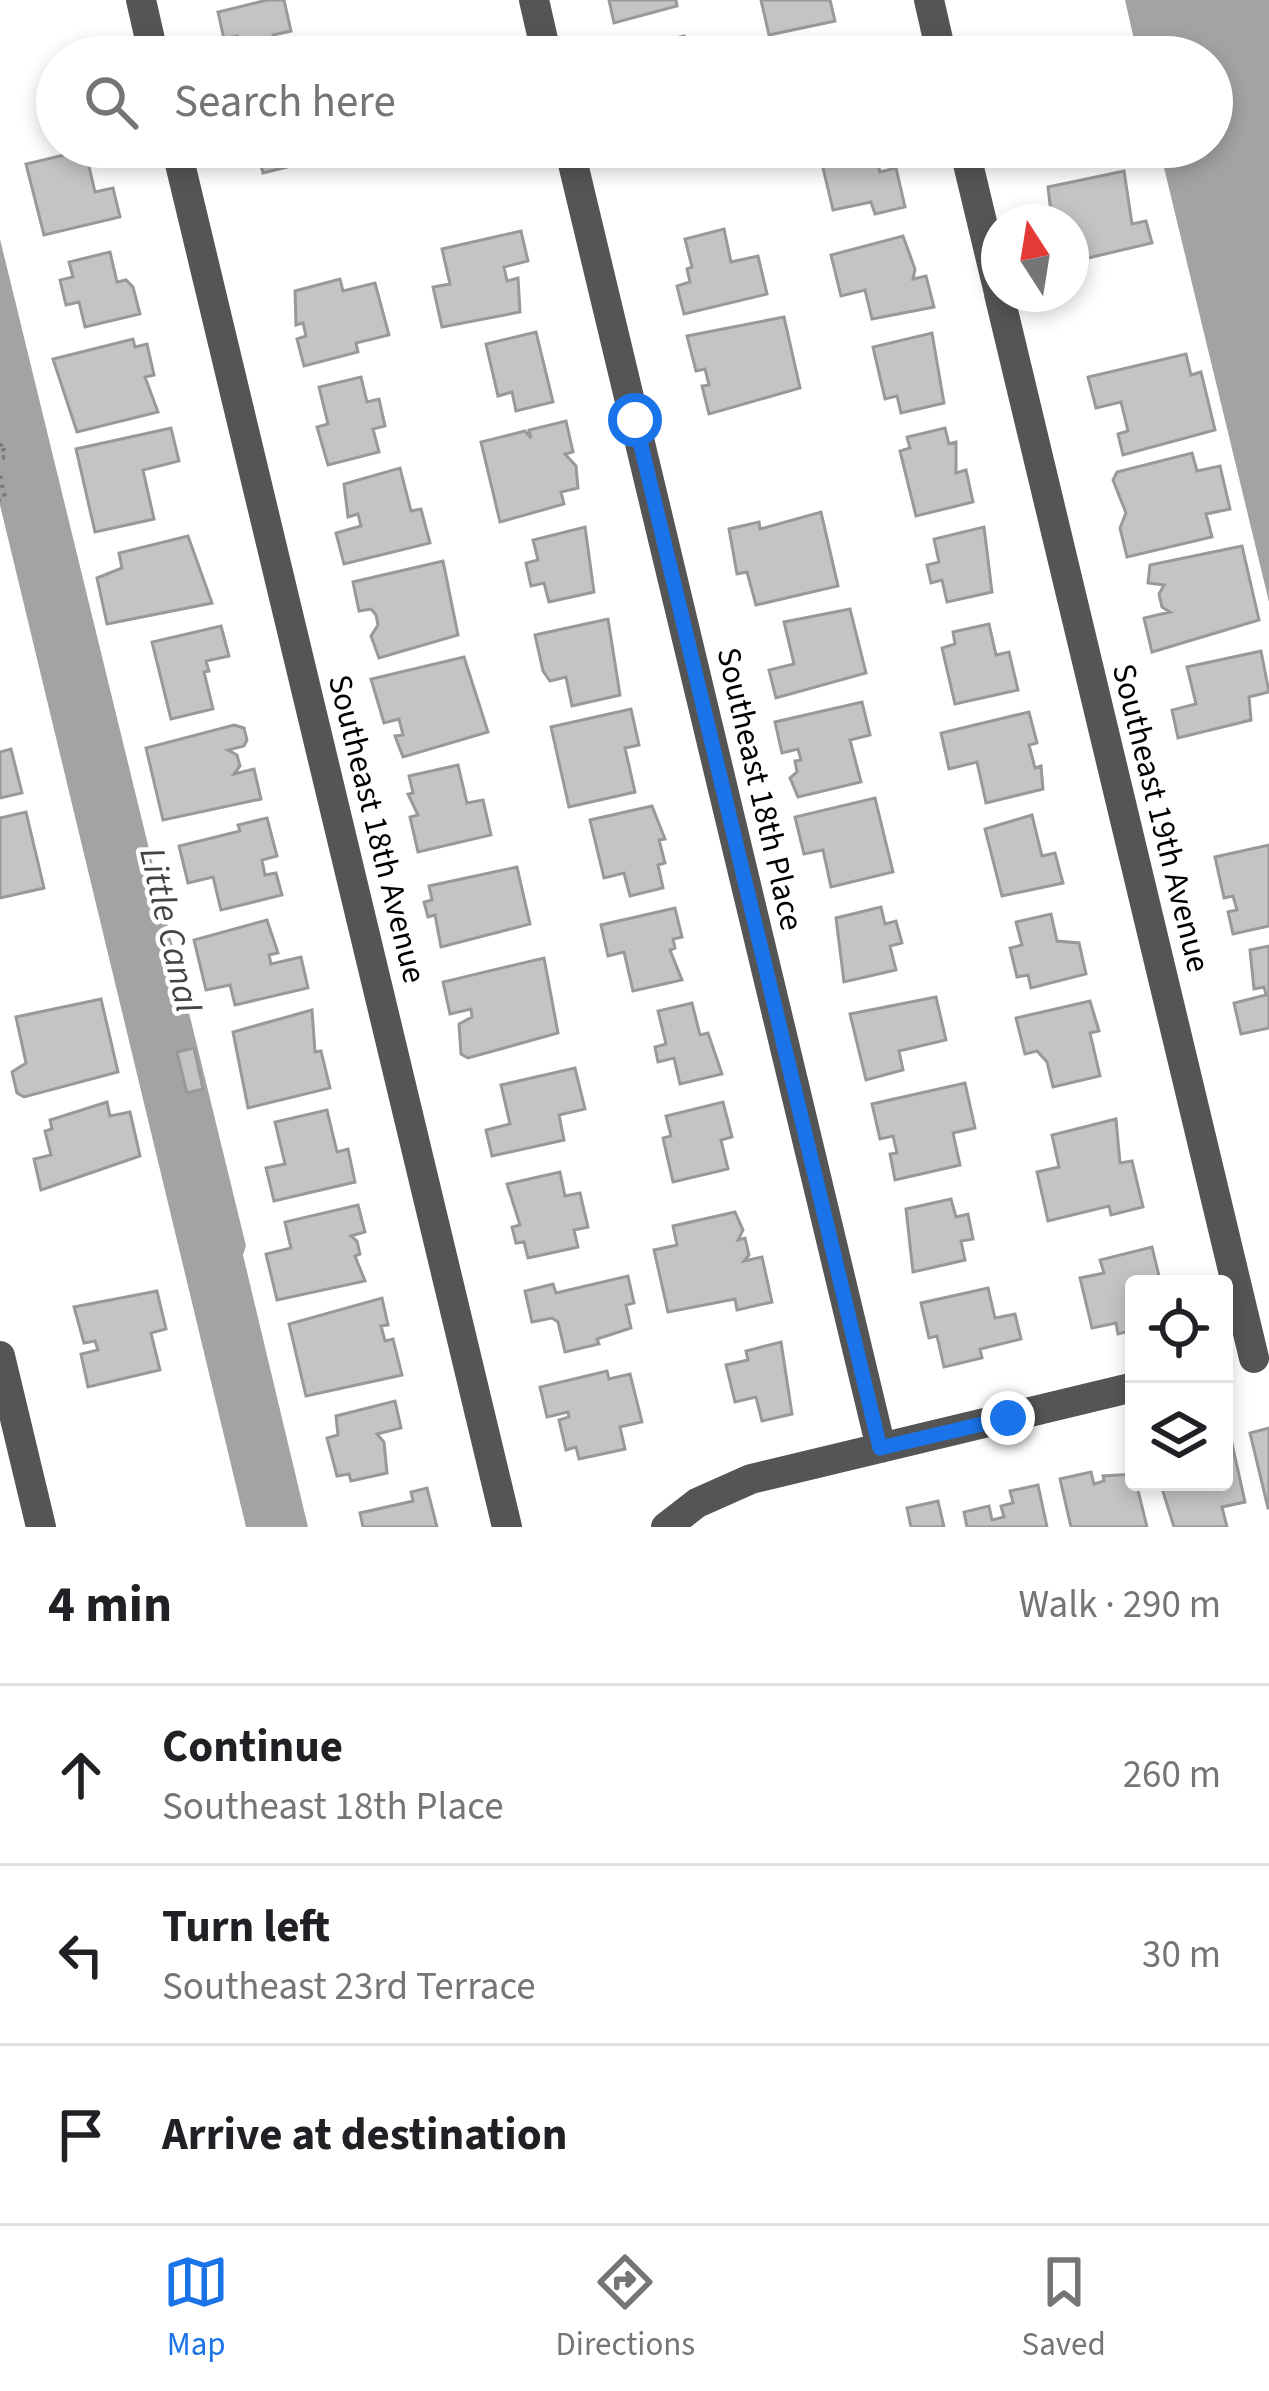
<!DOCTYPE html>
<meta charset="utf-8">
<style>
:root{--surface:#fff;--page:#f2f2f2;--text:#202124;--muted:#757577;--line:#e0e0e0;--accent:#1a73e8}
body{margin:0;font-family:"Source Sans 3",sans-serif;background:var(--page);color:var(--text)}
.controls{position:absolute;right:36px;bottom:36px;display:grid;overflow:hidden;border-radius:12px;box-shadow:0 6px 18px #0003}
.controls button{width:108px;height:108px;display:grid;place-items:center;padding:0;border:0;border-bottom:3px solid var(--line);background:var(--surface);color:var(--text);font:60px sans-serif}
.compass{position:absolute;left:981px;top:204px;width:108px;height:108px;border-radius:50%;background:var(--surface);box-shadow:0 6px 18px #0003;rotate:348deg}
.stop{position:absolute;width:36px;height:36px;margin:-27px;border:9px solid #1a73e8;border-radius:50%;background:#fff}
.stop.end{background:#1a73e8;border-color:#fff;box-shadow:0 3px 12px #0008}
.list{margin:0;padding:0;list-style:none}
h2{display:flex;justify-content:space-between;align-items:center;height:156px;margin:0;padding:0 48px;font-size:51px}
h2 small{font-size:39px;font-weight:400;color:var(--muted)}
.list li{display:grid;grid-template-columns:78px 1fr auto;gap:36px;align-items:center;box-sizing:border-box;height:180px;padding:0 48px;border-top:3px solid var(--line)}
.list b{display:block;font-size:45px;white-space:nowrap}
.list p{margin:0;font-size:39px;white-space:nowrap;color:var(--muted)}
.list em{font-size:39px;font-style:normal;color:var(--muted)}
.icon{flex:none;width:66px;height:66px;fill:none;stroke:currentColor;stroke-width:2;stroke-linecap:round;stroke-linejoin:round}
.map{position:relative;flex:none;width:1269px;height:1527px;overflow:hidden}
.search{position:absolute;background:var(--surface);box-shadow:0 6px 18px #0003;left:36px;right:36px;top:36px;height:132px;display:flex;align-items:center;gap:30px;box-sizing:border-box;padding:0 42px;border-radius:66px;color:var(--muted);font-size:45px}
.sheet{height:696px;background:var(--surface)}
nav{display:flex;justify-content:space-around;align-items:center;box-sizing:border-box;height:168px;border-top:3px solid var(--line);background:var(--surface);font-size:33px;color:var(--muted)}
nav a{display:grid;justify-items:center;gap:6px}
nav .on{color:var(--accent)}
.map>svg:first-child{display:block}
</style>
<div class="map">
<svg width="1269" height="1527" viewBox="0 0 1269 1527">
<rect width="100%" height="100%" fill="#fff"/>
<path fill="#a3a3a3" d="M1125,0H1269V602L1159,147H1212V57H1138Z
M0,239L246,1246L243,1255L308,1527H246L0,505Z"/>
<path fill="#c4c4c4" stroke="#999" stroke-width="3" d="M267,0H284L291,31L273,35L277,57H236L237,36L224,39L218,12Z
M609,0H676L677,6L614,23Z
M761,0H830L835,21L769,35Z
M684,36L689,57H624L623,50Z
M456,43L463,57H408L422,51Z
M256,147H332L318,152L320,159L263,173Z
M833,147H874L880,172L896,168L905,207L875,214L871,202L833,210L819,151Z
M85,150L95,192L113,188L120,217L44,235L26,164Z
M1124,171L1132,224L1146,221L1152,243L1071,262V222H1052L1048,187Z
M724,229L731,262L758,256L767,294L684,314L677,286L690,282L687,269L692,267L685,239Z
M521,231L528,261L504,267L507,281L518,278L520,312L442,327L433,287L450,284L442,249Z
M903,236L915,269L913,279L926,276L934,307L872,319L865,290L841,296L831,255Z
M110,252L117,282L126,280L133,287L140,314L85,327L79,302L66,305L60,280L73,277L69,262Z
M340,279L343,291L375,283L389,335L356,343L358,352L304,366L297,339L306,336L303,323L296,325L295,291Z
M784,317L800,388L709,414L702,386L709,385L705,369L696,371L687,336Z
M536,332L553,402L516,411L512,392L498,396L486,344Z
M932,333L944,403L901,413L897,396L885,399L873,347Z
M133,339L135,347L147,344L154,375L145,377L158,412L77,432L53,359Z
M1186,354L1191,375L1201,372L1215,430L1123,455L1118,434L1128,431L1121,402L1096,408L1088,377Z
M361,377L367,402L379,399L385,426L373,429L379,452L328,465L317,427L328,424L319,387Z
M566,421L573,452L565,454L576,466L578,488L561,492L564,504L500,522L481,442L525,431L531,438L529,430Z
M171,428L179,461L143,470L154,519L95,532L76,449Z
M945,428L949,444L956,442V473L966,470L973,502L916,516L900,451L910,448L907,437Z
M1192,453L1197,471L1220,466L1230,509L1206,514L1212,537L1127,557L1120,528L1126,513L1113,480L1117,472Z
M400,468L411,511L421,509L430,543L344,564L336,533L361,526L358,514L348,517L344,484Z
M821,512L838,586L756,605L747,572L737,574L729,529L759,522L760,529Z
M585,527L594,592L549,602L544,583L531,586L526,563L538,560L533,540Z
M984,527L992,592L947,602L942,580L931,583L927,565L939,562L934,539Z
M188,536L212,603L107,624L97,578L122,568L119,553Z
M1242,546L1259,620L1152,652L1144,618L1170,612L1162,607L1159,594L1164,585L1148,583L1150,565Z
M443,561L458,635L379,658L371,636L378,625L376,615L371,609L359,611L353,582Z
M850,609L866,673L776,698L769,670L794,664L784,622Z
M608,619L620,695L572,706L566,677L550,681L543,671L535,635Z
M989,624L996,655L1009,652L1018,690L955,704L942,648L955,644L953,632Z
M221,626L229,656L206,661L209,671L204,672L213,709L171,719L152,642Z
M1261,651L1269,692L1249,697L1251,720L1178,738L1172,710L1196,704L1187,667Z
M464,657L488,732L403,757L395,736L403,735L399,719L384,723L371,679Z
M862,702L870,735L850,740L861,782L798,797L790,778L797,772L795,761L801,760L798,749L782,753L775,722Z
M631,709L639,745L625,748L635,792L569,807L551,727Z
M1029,712L1037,743L1029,745L1035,768L1041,766L1043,789L986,803L977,762L949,769L941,733Z
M234,725L244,728L247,740L244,746L228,750L237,755L240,766L234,774L254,769L261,799L163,820L146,748Z
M11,749L22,793L0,798V752Z
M458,765L467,803L483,800L491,835L418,852L410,817L418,815L408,794L413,793L409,776Z
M875,798L893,872L831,887L823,850L804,854L795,817Z
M652,806L665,839L659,840L665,863L658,865L663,888L630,896L624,873L604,878L590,820Z
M26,812L44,888L0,898V818Z
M1032,815L1042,856L1055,853L1063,883L1002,896L985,829Z
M267,818L277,856L262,860L265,875L276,873L282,895L221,910L213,877L188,883L179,846L240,831L238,825Z
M1269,845V926L1233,934L1228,912L1237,910L1233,896L1224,898L1215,857Z
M517,867L530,924L441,947L435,915L428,917L424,902L432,900L429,886Z
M881,907L885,924L896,921L902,943L890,946L896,970L844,982L836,918Z
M675,908L682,937L673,939L675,948L670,950L682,980L633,991L624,952L608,956L601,925Z
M1051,914L1057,941L1079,943L1086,974L1031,988L1028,975L1017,977L1010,948L1022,945L1016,922Z
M267,920L278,953L269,955L271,964L301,957L308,988L235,1005L230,985L206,990L194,940Z
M1269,946V1028L1241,1034L1234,1003L1266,995L1264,987L1254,989L1250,950Z
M544,958L558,1033L468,1058L461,1054L459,1024L472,1017L471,1009L450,1014L443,982Z
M936,997L946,1040L899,1051L903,1070L866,1080L850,1014Z
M101,999L118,1072L24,1097L17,1093L12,1072L26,1063L16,1017Z
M1090,1001L1099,1031L1090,1033L1100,1076L1053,1087L1047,1062L1037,1051L1025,1054L1016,1018Z
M692,1003L700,1035L708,1033L722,1074L680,1084L674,1058L658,1062L655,1047L666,1044L658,1011Z
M312,1010L315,1052L321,1051L330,1088L248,1108L233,1032Z
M194,1048L203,1089L187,1093L177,1052Z
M575,1068L585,1109L559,1115L564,1140L492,1156L486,1130L510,1124L501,1085Z
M965,1083L975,1128L953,1133L960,1165L895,1180L890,1154L897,1153L893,1136L880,1139L872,1104Z
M107,1102L110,1116L130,1112L140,1156L41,1190L34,1159L51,1155L45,1131L52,1129L50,1120Z
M723,1102L732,1137L721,1140L728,1169L673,1182L663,1138L671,1136L666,1116Z
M327,1110L337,1152L348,1149L355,1182L274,1201L266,1168L285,1164L275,1122Z
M1116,1119L1120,1163L1132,1161L1143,1207L1111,1215L1109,1206L1048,1221L1037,1172L1059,1167L1052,1135Z
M560,1172L565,1196L580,1193L588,1227L574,1230L578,1247L528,1258L524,1242L516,1243L512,1227L520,1225L507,1184Z
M951,1199L956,1217L968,1214L973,1239L961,1241L965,1260L913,1272L906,1209Z
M358,1205L365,1232L351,1236L357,1241L360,1254L355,1256L365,1281L277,1300L266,1254L291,1248L285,1222Z
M735,1212L743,1230L738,1240L745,1238L749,1255L744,1261L762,1257L772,1302L737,1310L735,1299L668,1312L654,1250L677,1245L673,1226Z
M1152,1247L1161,1284H1134V1330L1118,1334L1116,1323L1092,1328L1080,1278L1104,1273L1100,1260Z
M628,1276L634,1303L626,1305L631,1328L597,1339L599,1344L565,1352L558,1322L552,1318L532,1322L525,1291L553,1284L556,1293Z
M988,1288L995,1318L1015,1314L1021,1339L980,1349L982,1358L944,1367L937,1336L929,1338L921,1303Z
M157,1291L166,1329L151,1333L160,1370L88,1387L81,1354L98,1350L95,1341L84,1343L74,1307Z
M382,1298L388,1325L381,1326L385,1341L393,1339L402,1375L306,1396L289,1324Z
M781,1342L792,1414L762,1421L756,1397L735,1402L726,1365L748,1360L746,1351Z
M607,1371L609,1379L630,1374L642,1422L620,1427L625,1449L579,1459L576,1447L566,1450L559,1420L569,1417L568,1412L547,1417L540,1387Z
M395,1401L401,1428L377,1434L384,1442L387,1473L351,1481L349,1474L337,1476L327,1438L338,1435L336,1416Z
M1269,1428V1508H1268L1250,1433Z
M1231,1439L1245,1502L1222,1507L1227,1527H1174L1160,1482H1224V1441Z
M1091,1472L1094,1484L1104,1481L1103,1476L1134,1474L1147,1527H1071L1060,1479Z
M1038,1485L1047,1527H967L964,1512L989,1506L992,1520L1004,1517L1001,1506L1013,1503L1010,1491Z
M427,1488L437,1527H363L360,1513L413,1501L411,1492Z
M938,1501L944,1527H911L907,1508Z"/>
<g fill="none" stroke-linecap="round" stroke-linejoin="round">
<path stroke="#777" stroke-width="4.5" stroke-dasharray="3 6" stroke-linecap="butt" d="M0,446L2,443L5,457L0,458
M0,476L5,498L0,500"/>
<path stroke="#555" stroke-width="30" d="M141,0L154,57
M534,0L547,57
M929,0L942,57
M176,147L507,1527
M569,147L881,1448
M964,147L999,293
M999,294L1254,1358
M0,1356L41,1527
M666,1527L697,1503L751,1479L1134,1387"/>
</g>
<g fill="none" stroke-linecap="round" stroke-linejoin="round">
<path stroke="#1a73e8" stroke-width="15" d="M635,420L880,1448L1008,1418"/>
</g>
<g text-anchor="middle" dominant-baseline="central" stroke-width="9" stroke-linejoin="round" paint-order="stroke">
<g font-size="33" fill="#000" stroke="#fff">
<text transform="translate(760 789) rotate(77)">Southeast 18th Place</text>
<text transform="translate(1161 818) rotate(76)">Southeast 19th Avenue</text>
<text transform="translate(377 829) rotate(76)">Southeast 18th Avenue</text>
</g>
<g font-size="36" font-style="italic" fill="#444" stroke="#fff">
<text transform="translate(170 930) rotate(77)">Little Canal</text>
</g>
</g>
</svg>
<div class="controls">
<button><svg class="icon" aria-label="locate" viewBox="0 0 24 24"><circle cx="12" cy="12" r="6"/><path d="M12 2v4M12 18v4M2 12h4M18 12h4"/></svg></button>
<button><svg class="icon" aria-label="layers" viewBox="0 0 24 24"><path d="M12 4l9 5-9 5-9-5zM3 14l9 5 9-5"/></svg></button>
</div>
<svg class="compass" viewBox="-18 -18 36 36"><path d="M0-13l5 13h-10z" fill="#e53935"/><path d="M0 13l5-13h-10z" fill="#757577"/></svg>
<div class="stop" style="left:635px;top:420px"></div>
<div class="stop end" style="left:1008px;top:1418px"></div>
<div class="search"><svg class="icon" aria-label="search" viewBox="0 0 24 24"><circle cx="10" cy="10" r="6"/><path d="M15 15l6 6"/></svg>Search here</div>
</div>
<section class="sheet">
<h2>4 min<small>Walk · 290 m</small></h2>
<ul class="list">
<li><svg class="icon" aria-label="ahead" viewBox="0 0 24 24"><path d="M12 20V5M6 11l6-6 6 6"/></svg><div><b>Continue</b><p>Southeast 18th Place</p></div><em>260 m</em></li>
<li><svg class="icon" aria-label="left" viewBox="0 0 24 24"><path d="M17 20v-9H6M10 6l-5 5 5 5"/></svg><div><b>Turn left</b><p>Southeast 23rd Terrace</p></div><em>30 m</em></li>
<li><svg class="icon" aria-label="arrive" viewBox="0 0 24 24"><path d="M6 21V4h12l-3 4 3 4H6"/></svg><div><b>Arrive at destination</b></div></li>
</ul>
</section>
<nav>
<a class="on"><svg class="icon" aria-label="map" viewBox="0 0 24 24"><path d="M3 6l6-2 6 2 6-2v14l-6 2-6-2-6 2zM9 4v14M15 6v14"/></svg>Map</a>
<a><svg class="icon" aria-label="directions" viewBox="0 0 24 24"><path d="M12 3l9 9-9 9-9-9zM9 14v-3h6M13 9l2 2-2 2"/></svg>Directions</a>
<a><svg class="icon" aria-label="saved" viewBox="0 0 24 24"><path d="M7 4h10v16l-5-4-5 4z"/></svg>Saved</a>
</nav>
